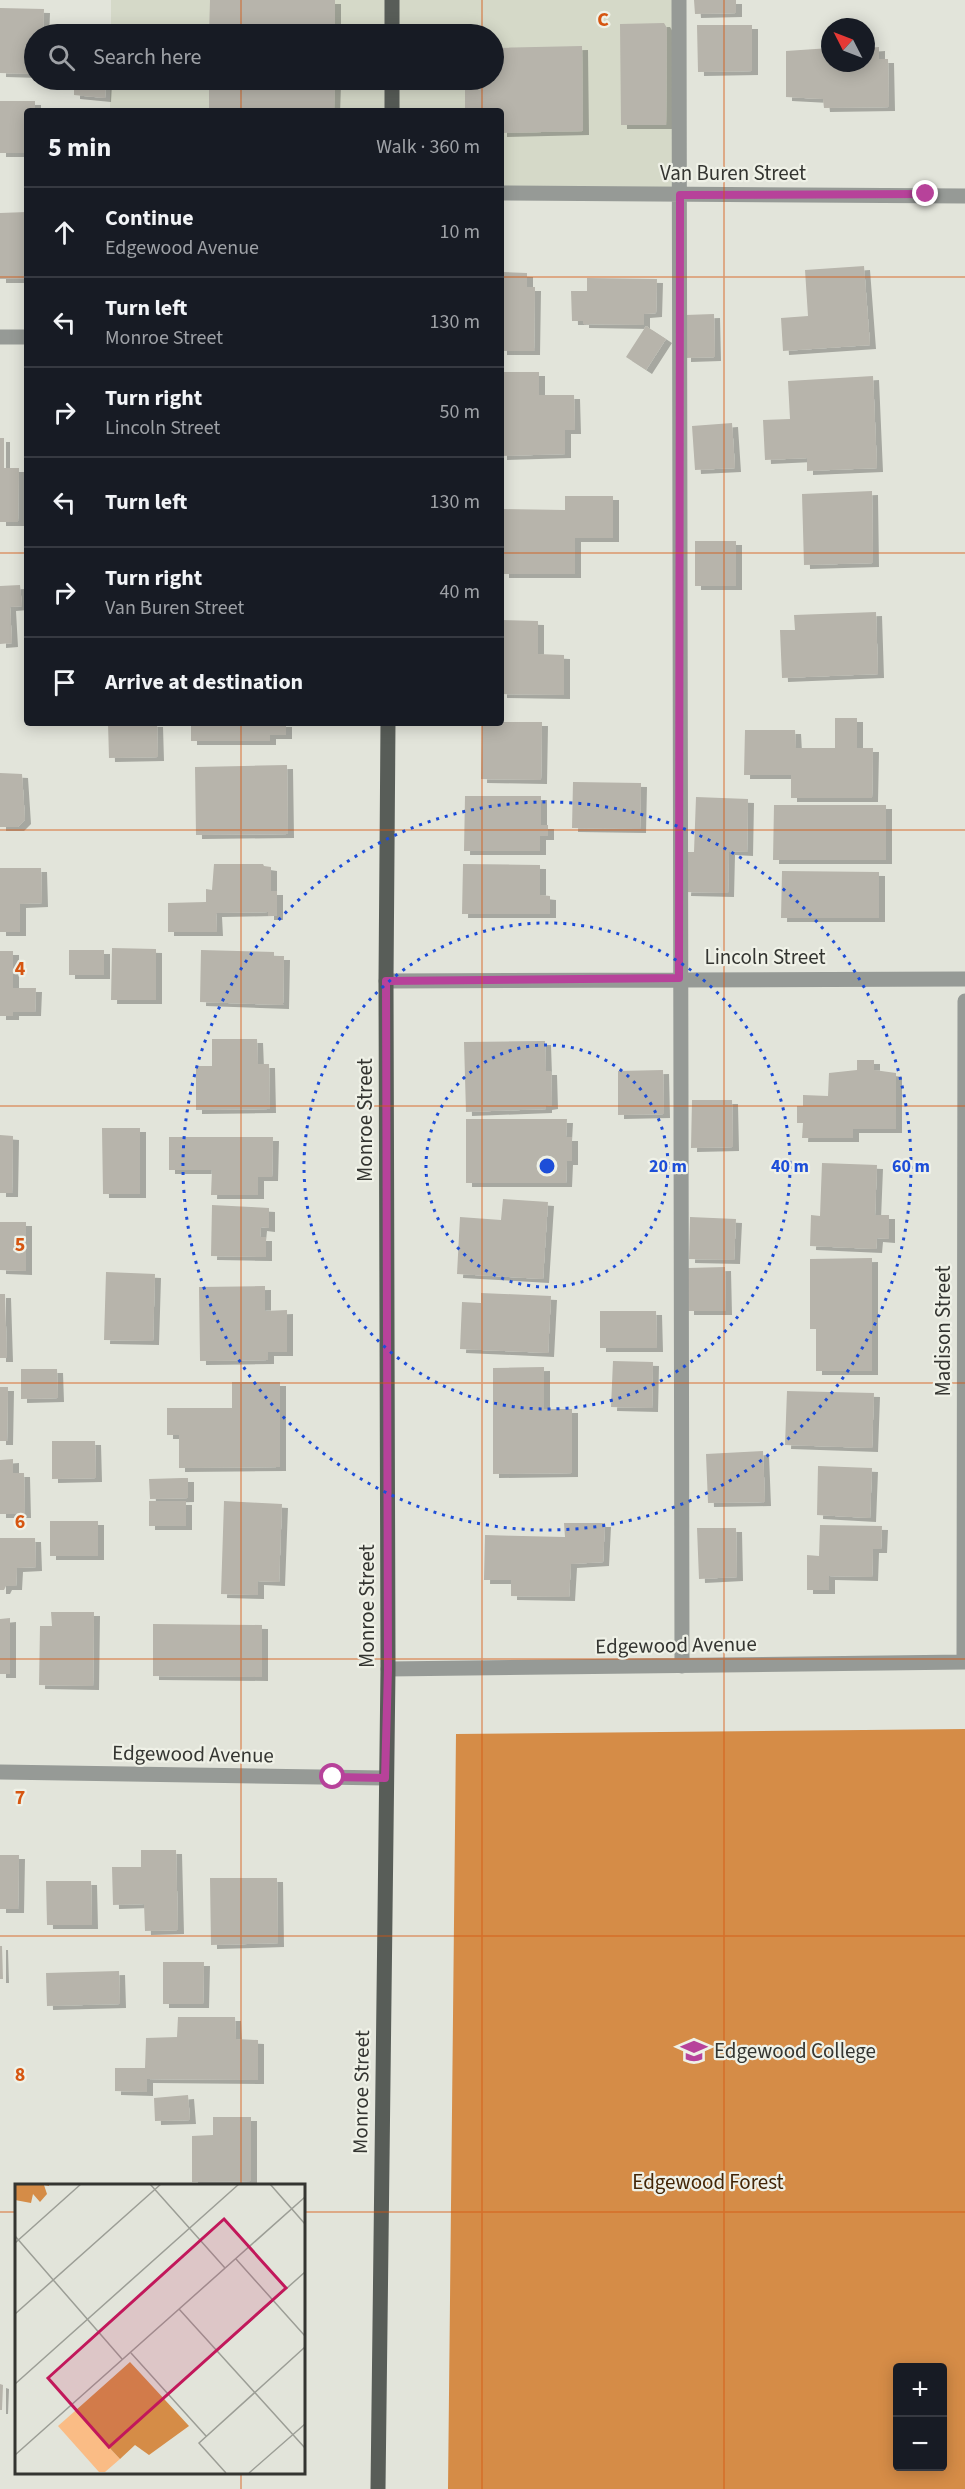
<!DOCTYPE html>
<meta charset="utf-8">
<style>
:root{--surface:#171b24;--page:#242831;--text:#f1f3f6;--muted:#9ea1a6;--line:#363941}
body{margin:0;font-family:"Source Sans 3",sans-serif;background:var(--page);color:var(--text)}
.controls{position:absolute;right:18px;bottom:18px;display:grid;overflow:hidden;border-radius:6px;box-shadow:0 3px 15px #0003}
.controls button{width:54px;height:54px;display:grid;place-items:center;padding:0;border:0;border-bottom:2px solid var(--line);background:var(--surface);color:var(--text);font:30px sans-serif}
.compass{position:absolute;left:821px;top:18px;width:54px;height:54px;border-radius:50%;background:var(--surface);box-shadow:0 3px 15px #0003;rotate:312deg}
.stop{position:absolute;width:18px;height:18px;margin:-14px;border:4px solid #b7429a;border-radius:50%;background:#fff}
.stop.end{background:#b7429a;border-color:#fff;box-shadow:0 2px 6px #0008}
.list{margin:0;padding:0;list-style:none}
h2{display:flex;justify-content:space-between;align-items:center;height:78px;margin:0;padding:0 24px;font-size:26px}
h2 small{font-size:20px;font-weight:400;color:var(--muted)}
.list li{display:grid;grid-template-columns:39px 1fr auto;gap:18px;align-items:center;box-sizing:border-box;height:90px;padding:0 24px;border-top:2px solid var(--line)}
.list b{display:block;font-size:22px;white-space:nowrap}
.list p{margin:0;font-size:20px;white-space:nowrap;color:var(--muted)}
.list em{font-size:20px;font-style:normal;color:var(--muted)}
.icon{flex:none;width:33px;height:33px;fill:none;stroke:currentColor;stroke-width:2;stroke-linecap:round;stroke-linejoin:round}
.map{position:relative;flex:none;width:965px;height:2489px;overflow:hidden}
.search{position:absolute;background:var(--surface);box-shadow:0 3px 15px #0003;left:24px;top:24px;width:480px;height:66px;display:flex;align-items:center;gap:15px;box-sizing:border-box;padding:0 21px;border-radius:33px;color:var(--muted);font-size:22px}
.panel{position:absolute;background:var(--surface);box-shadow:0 3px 15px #0003;left:24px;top:108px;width:480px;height:618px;border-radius:6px}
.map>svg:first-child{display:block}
</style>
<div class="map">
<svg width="965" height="2489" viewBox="0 0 965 2489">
<defs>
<filter id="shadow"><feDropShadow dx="6" dy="4" stdDeviation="0" flood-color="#0004"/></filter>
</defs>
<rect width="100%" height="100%" fill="#e2e4da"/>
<path fill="#d5d9c8" d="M111,0H679L680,195L501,193V111H110V80H494V34H111Z"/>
<path fill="#d58c47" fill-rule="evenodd" d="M965,1729V2489H448L456,1734ZM898,2368H942V2466H898Z"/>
<path fill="#b7b4ab" filter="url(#shadow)" d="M210,0H335V34H209Z
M694,0H736V13L695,14Z
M0,8L44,9L43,34H34V74L0,73Z
M664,23L667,28L666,125H621L620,24Z
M697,25H752V71L698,72Z
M582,46L583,131L501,133V111H465V80H494V48Z
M879,47V59H888L889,107L824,108L823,99L786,97V51L830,48V63H866V48Z
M74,80H106L105,98L74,95Z
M209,80H335L334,111H209Z
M0,101H35V111H27V153H0Z
M27,212V279H0V213Z
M864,266L870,345L783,351L781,318L808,316L805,270Z
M501,272L527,273V287H535L534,351H501Z
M587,278L657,279L656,313L644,314V325L583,324V321H572L571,291H587Z
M714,314L715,357L685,358V315Z
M646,326L666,339L646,370L626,357Z
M501,372H539V395H574L575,430H565V454L501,456Z
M873,376L877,468L807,471V458L765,460L763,420L790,419L788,381Z
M732,423L735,468L695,470L692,426Z
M0,438H4V468H19L18,522H0Z
M872,491L873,563L804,565L802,494Z
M565,496H613V538H575V574H503V569H501L502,509L565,510Z
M695,541H736V586H695Z
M20,585L22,606L10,607L12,643L0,644V586Z
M876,612L878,674L782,678L780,630H795L794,615Z
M501,620L538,621V654L564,655V695L501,694Z
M835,718H857V748H873L872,798H791V775H744L745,730H795L796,748H835Z
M501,722H542L541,780L481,779L482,723Z
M108,723H157L158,757L109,758Z
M191,723H286V735H270V741H191Z
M287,765L288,834L196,835L195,767Z
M0,773L22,774L25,820L18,827H0Z
M573,782L641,783L640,829L572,828Z
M465,796H541V825H548V836H540V851H464Z
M696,797L748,799L747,852L729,851L728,893L685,892L687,852H694Z
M774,805H886V860H773Z
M214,864H263L264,866L271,867V891H277V916H268V912L216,913L217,932H168V903L206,902V889L212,890Z
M463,864L540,865V895L550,896V914H462Z
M0,868H41L42,903L20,904V932H0Z
M782,871L879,872V918H781Z
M112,948L156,949V1000H111Z
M69,950H104V975H69Z
M201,950L274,952V956H284L283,1005L200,1002Z
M0,951H13V988H36L35,1012H13V1016H0Z
M212,1039H257L258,1064H269L270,1109L196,1110V1066H212Z
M545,1041L546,1071H551L552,1105L546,1106V1109L466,1112L464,1042Z
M857,1060H874V1070L896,1073V1129H853V1138H802L803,1123H797V1106H803V1095L828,1096L829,1073L857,1070Z
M663,1070L664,1114L618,1115V1071Z
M692,1100H732L733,1147L691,1148Z
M466,1119H567L566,1137H572V1161H567L566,1183H466Z
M102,1128H140V1194H103Z
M0,1135L13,1136L12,1193H0Z
M169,1137H273L272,1177H258V1195H211L212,1170H169Z
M822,1163L877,1165L875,1215H889V1239L877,1238L876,1249L810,1246L811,1215L820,1216Z
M503,1199L548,1202L543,1279L457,1274L460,1217L501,1220Z
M212,1205L269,1208V1228L261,1227L260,1237H266V1257L211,1256Z
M690,1217L736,1219L734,1260L689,1259Z
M0,1222H26V1271L0,1270Z
M872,1258V1371H816V1329H810V1259Z
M725,1267L726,1311H688V1268Z
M106,1272L155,1274L153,1341L104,1340Z
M265,1286V1311L287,1310V1352H268V1360L200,1361L199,1287Z
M481,1293L551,1296L548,1353L460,1349L462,1302L481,1303Z
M0,1294H5L7,1358H0Z
M600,1311H656L657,1348H600Z
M613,1361L653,1362L652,1408L611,1407Z
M544,1367V1409H572V1473L493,1474V1368Z
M21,1369H57L58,1398L21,1399Z
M232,1382H280V1467L179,1468V1435H167V1408H232Z
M0,1387H8L7,1441H0Z
M787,1391L874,1393L872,1448L785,1445Z
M52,1441H95L96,1478L52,1479Z
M763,1451L765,1502L708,1503L706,1454Z
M13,1459V1473H24L25,1514H0V1460Z
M818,1466L872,1468L870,1518L817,1515Z
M182,1478H188V1498L150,1499L149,1479Z
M149,1501H186V1526H149Z
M224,1501L282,1504L279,1582L258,1581V1595L221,1594Z
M50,1521H98V1556H50Z
M564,1523H605L603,1562L571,1564L569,1597L511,1596V1580H484L485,1535L565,1537Z
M820,1525L882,1526L881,1549H873L872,1577L829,1576V1590H807V1555L819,1556Z
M697,1528H736L737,1577L699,1579Z
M0,1538H35L36,1567L17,1568L16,1586H6L4,1590H0Z
M51,1612H94L93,1686L39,1685L40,1626H52Z
M10,1618V1674H0V1619Z
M153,1624L262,1625V1677L153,1676Z
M141,1850H176L178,1930L145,1931L144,1904L113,1905L112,1867H141Z
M0,1855H19L18,1909H0Z
M210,1878H277L278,1943L211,1945Z
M46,1881H91L92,1925H47Z
M0,1946H2L3,1979H0Z
M163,1962H204L203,2004H163Z
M119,1971L120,2004L47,2006L46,1973Z
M178,2017H235L236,2039L258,2040V2080L147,2079V2092L115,2091V2068H145L146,2038L177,2037Z
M188,2095L190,2120L155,2121L154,2098Z
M213,2117H251V2181L192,2182V2136L213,2135Z
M0,2384L3,2385L2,2410H0Z"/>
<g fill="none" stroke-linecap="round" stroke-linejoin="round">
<path stroke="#969a96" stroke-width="15" d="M679,0L682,1666
M501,193L965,196
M0,337H27
M386,981L965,979
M964,1662L965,1001
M388,1669L965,1662
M0,1772L385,1778"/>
<path stroke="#585d58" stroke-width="15" d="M392,34V0
M392,111V80
M378,2489L388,1669L386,981L388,723"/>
</g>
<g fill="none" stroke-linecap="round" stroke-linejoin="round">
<path stroke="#b7429a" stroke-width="8" d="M333,1777L385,1778L388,1669L386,981L679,978L680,195L926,194"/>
</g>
<path fill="none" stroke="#d65510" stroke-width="1.5" stroke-opacity="0.55" d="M241,0V34M482,0V34M724,0V2489M241,80V111M482,80V111M0,277H27M501,277H965M0,553H27M501,553H965M241,723V2186M482,723V2489M0,830H965M0,1106H965M0,1383H965M0,1659H965M0,1936H965M0,2212H16M303,2212H965M241,2472V2489"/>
<g fill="none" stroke="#1d4ed8" stroke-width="3" stroke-dasharray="3 6">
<circle cx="547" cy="1166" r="121"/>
<circle cx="547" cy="1166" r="243"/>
<circle cx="547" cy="1166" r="364"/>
</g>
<defs>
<g id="university-bare" transform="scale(2.07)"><path d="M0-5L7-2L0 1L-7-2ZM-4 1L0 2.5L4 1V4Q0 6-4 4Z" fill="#b7429a" stroke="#eff1e7" stroke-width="2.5" paint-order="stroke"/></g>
</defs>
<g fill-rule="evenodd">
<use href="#university-bare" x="694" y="2051"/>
</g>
<g text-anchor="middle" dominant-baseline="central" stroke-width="4.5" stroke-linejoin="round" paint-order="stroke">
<g font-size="21" fill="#343531" stroke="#eff1e7">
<text x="733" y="173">Van Buren Street</text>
<text x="765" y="957">Lincoln Street</text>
<text transform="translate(365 1120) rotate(-90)">Monroe Street</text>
<text transform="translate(943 1331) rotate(-90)">Madison Street</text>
<text transform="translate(367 1606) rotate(-90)">Monroe Street</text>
<text transform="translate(676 1645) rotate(-1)">Edgewood Avenue</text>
<text transform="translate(193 1754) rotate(1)">Edgewood Avenue</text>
<text transform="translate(361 2092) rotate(-89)">Monroe Street</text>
</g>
<g font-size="21" fill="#343531" stroke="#eff1e7" text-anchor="start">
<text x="714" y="2051">Edgewood College</text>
</g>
<g font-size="21" fill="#432607" stroke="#eff1e7">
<text x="708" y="2182">Edgewood Forest</text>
</g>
</g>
<g transform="translate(15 2184)">
<rect width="290" height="290" fill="#e2e4da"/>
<path d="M60,227L105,275L90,288H84L43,242Z" fill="#fabc85"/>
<path d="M0,0H34V2L29,1L32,10L25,18L18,10L16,19L0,16ZM115,178L174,242L134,271L120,261L105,275L60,227Z" fill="#d58c47"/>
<path fill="none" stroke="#9c9e96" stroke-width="1.5" d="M135,0L210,84M255,0L290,40M0,52L107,175M0,59L66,0M221,75L290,152M164,125L290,264M0,130L146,0M116,169L191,252M0,200L224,0M153,210L290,88M0,271L290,13M211,289L184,259L290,163M234,289L290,240"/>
<path fill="#c2185b" fill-opacity="0.15" stroke="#c2185b" stroke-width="3" d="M209,35L271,104L94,263L33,194Z"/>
<rect width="290" height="290" fill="none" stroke="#343531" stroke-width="3"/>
</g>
<g font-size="20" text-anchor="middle" font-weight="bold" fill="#d65510" stroke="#eff1e7" stroke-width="4.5" stroke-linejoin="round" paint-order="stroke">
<text x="603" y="26">C</text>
<text x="20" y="975">4</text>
<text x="20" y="1251">5</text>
<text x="20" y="1528">6</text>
<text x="20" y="1804">7</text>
<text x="20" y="2081">8</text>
</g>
<circle cx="547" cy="1166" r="9" fill="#1d4ed8" stroke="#eff1e7" stroke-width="3"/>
<g font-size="18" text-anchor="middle" font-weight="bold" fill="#1d4ed8" stroke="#eff1e7" stroke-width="4.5" stroke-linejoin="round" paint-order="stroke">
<text x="668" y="1172">20 m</text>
<text x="790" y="1172">40 m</text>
<text x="911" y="1172">60 m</text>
</g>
</svg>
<div class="controls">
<button>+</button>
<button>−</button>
</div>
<svg class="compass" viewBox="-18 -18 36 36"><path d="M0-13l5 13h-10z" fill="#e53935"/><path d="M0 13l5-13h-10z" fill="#9ea1a6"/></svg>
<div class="stop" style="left:333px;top:1777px"></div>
<div class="stop end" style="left:926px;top:194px"></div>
<div class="search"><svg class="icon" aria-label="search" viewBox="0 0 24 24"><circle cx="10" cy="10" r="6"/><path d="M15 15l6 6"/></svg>Search here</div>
<section class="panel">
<h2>5 min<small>Walk · 360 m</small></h2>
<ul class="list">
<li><svg class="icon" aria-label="ahead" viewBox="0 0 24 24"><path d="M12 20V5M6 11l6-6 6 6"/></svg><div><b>Continue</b><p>Edgewood Avenue</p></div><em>10 m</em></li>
<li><svg class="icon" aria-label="left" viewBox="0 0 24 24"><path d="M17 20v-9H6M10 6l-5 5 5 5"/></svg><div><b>Turn left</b><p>Monroe Street</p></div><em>130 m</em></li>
<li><svg class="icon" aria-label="right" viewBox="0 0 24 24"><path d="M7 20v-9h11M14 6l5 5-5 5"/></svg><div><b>Turn right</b><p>Lincoln Street</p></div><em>50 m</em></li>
<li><svg class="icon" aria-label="left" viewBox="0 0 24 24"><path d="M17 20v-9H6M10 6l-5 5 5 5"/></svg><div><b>Turn left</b></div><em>130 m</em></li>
<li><svg class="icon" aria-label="right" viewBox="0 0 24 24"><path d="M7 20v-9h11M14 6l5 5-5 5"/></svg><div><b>Turn right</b><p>Van Buren Street</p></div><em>40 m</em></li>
<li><svg class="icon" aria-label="arrive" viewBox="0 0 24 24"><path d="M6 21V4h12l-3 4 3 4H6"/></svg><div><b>Arrive at destination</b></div></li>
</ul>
</section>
</div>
